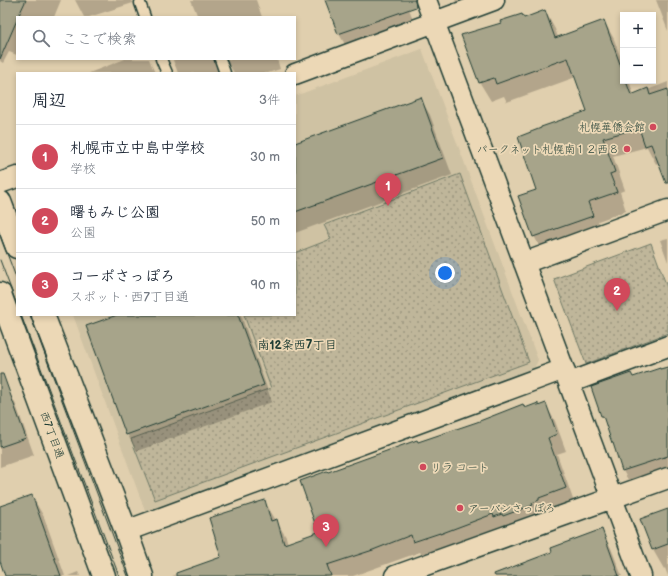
<!DOCTYPE html>
<html lang="ja">
<meta charset="utf-8">
<style>
:root{--surface:#fff;--page:#f6f6f7;--text:#1f2937;--muted:#747a83;--line:#e0e1e3;--accent:#d1495b}
body{margin:0;font-family:"Balsamiq Sans","Klee One",sans-serif;background:var(--page);color:var(--text)}
.controls{position:absolute;right:12px;top:12px;display:grid;overflow:hidden;border-radius:0px;box-shadow:0 2px 6px #0003}
.controls button{width:36px;height:36px;display:grid;place-items:center;padding:0;border:0;border-bottom:1px solid var(--line);background:var(--surface);color:var(--text);font:20px sans-serif}
.you{position:absolute;left:445px;top:273px;width:14px;height:14px;margin:-10px;border:3px solid #fff;border-radius:50%;background:#1a73e8;box-shadow:0 0 0 6px #1a73e833}
.badge{display:grid;place-items:center;width:26px;height:26px;border-radius:50%;background:var(--accent);color:#fff;font-size:13px;font-weight:700}
.pin{position:absolute;translate:-50% -33px;filter:drop-shadow(0 1px 2px #0008)}
.pin::after{content:'';position:absolute;top:21px;width:14px;height:12px;background:inherit;clip-path:polygon(0 0,100% 0,50% 100%)}
.list{margin:0;padding:0;list-style:none}
h2{display:flex;justify-content:space-between;align-items:center;height:52px;margin:0;padding:0 16px;font-size:17px}
h2 small{font-size:13px;font-weight:400;color:var(--muted)}
.list li{display:grid;grid-template-columns:26px 1fr auto;gap:12px;align-items:center;box-sizing:border-box;height:64px;padding:0 16px;border-top:1px solid var(--line)}
.list b{display:block;font-size:15px;white-space:nowrap}
.list p{margin:0;font-size:13px;white-space:nowrap;color:var(--muted)}
.list em{font-size:13px;font-style:normal;color:var(--muted)}
.icon{flex:none;width:22px;height:22px;fill:none;stroke:currentColor;stroke-width:2;stroke-linecap:round;stroke-linejoin:round}
.map{position:relative;flex:none;width:668px;height:576px;overflow:hidden}
.search{position:absolute;background:var(--surface);box-shadow:0 2px 6px #0003;left:16px;top:16px;width:280px;height:44px;display:flex;align-items:center;gap:10px;box-sizing:border-box;padding:0 14px;border-radius:0px;color:var(--muted);font-size:15px}
.panel{position:absolute;background:var(--surface);box-shadow:0 2px 6px #0003;left:16px;top:72px;width:280px;height:244px;border-radius:0px}
.map>svg:first-child{display:block}
</style>
<div class="map">
<svg width="668" height="576" viewBox="0 0 668 576">
<defs>
<pattern id="park-dots" width="8" height="8" patternUnits="userSpaceOnUse"><rect width="8" height="8" fill="#bfb69a"/><path d="M2 2h.1M6 6h.1" fill="none" stroke="#9b957e" stroke-width="1.8" stroke-linecap="round"/></pattern>
</defs>
<rect width="100%" height="100%" fill="#e0cfae"/>
<filter id="ink" filterUnits="userSpaceOnUse"><feTurbulence type="fractalNoise" baseFrequency=".025" numOctaves="2"/><feDisplacementMap in="SourceGraphic" scale="8" xChannelSelector="R" yChannelSelector="G"/><feConvolveMatrix kernelMatrix="1 2 1 2 8 2 1 2 1" color-interpolation-filters="sRGB"/></filter>
<g filter="url(#ink)">
<path fill="#cfc2a3" d="M422,49L538,360L534,369L147,516L73,315H295V96Z"/>
<path fill="url(#park-dots)" stroke="#6f7a67" d="M460,174L529,362L155,500L131,439L271,388L244,315H295V253L331,239L324,225Z
M651,243L668,290V333L586,364L554,279Z"/>
<path fill="#0003" d="M0,0H61L54,17H17V55L9,52L3,63L0,61Z
M75,0H132L133,3L89,17H84Z
M191,0H256L262,17H198Z
M326,0H403L410,11L416,31L350,53L339,34Z
M455,0H480L459,8Z
M656,0H668V31Z
M545,11L555,29L558,37L604,21L614,39L623,64V81H629L634,95L668,82V173L661,162L656,164L647,147L613,156L625,190L620,192L626,211L598,221L603,234L544,255L534,236L542,129L588,112L576,77L507,102L504,96L491,101L480,83L462,35L524,20Z
M125,59H149L155,73H89Z
M177,59H277L280,69L268,73H234L230,66L225,67L221,73H178L173,60Z
M420,98L430,115L452,175L295,233V144Z
M668,238V262L660,240Z
M113,315H241L272,402L137,451L127,434Z
M668,366V473L631,485L623,471L607,424L602,416L633,378Z
M7,388L16,405L34,455L0,467V391Z
M545,404L555,421L566,451L557,454L575,505L424,558L420,552L353,576H172L222,558L265,502L286,537L288,544L319,533L327,473L537,405L538,407Z
M32,496L44,517L65,576H6L0,558V507Z
M668,510V576L665,568L664,569L653,550L642,520Z
M601,530L611,548L622,576H492L554,553Z
M78,572L80,576H68Z"/>
<path fill="#a7a48a" stroke="#1f3d34" d="M0,0H26L18,17H17V20L0,59Z
M325,0H415L416,7L338,34Z
M545,10L555,38L604,20L623,72V81H626L631,95L648,88L650,95L668,89V183H666L651,144L645,146L639,128L603,138L615,172L610,174L617,192L588,202L593,216L533,237L518,196L536,190L518,137L541,128V127L587,111L568,58L496,84L494,78L479,83L461,35L501,23L500,21L522,14L524,18Z
M421,97L443,158L295,212V143Z
M117,315H238L264,385L126,435L86,326Z
M668,367V456L622,471L613,443H612L603,416H601L591,387L631,373L633,377L660,368V369Z
M0,374H3L26,438L0,447Z
M538,403V406L546,403L557,434L548,438L566,488L539,498V500L532,503L533,505L503,516L502,514L494,517L493,514L440,534V533L413,542L411,535L373,550L327,565L331,576H176V573L221,557L209,518L265,500L271,521L277,519L284,544L318,532L300,481L327,471L328,472L417,440L418,442L477,422L523,404L525,408Z
M32,495L61,576H5L0,561V506Z
M668,509V544L652,550L640,519Z
M602,529L619,576H495L494,574L552,552L551,548Z"/>
<g fill="none" stroke-linecap="round" stroke-linejoin="round">
<g stroke="#1f3d34" stroke-width="13">
<path id="service" d="M140,3L145,17
M161,59L167,73
M220,59L225,73"/>
</g>
<g stroke="#1f3d34" stroke-width="23">
<path id="minor" d="M426,0L641,576
M295,74L494,0
M0,183L17,177
M524,263L668,210
M569,383L668,346
M126,531L564,369
M395,576L668,478"/>
</g>
<g stroke="#1f3d34" stroke-width="25">
<path id="tertiary" d="M0,202L17,247
M0,294L104,576
M43,315L126,531L142,576"/>
</g>
<use href="#service" stroke="#ecd8b6" stroke-width="10"/>
<use href="#minor" stroke="#ecd8b6" stroke-width="20"/>
<use href="#tertiary" stroke="#ecd8b6" stroke-width="22"/>
<path stroke="#1f3d34" stroke-width="1" d="M0,235L17,280
M0,260L17,305
M21,315L119,576
M30,315L128,576"/>
</g>
</g>
<g fill="#d1495b" stroke="#ecd8b6" stroke-width="1.5">
<circle cx="653" cy="127" r="4"/>
<circle cx="627" cy="149" r="4"/>
<circle cx="423" cy="467" r="4"/>
<circle cx="460" cy="508" r="4"/>
</g>
<g text-anchor="middle" dominant-baseline="central" stroke-width="3.5" stroke-linejoin="round" paint-order="stroke">
<g font-size="11" fill="#1f3d34" stroke="#ecd8b6" text-anchor="end">
<text x="645" y="127">札幌華僑会館</text>
<text x="619" y="149">パークネット札幌南１２西８</text>
<text x="431" y="467" text-anchor="start">リラ コート</text>
<text x="468" y="508" text-anchor="start">アーバンさっぽろ</text>
</g>
<g font-size="11" fill="#1f3d34" stroke="#ecd8b6">
<text transform="translate(52 435) rotate(70)">西7丁目通</text>
</g>
<g font-size="12" font-weight="bold" fill="#1f3d34" stroke="#ecd8b6">
<text x="297" y="345">南12条西7丁目</text>
</g>
</g>
</svg>
<div class="controls">
<button>+</button>
<button>−</button>
</div>
<div class="you"></div>
<div class="pin badge" style="left:388px;top:206px">1</div>
<div class="pin badge" style="left:617px;top:311px">2</div>
<div class="pin badge" style="left:326px;top:547px">3</div>
<div class="search"><svg class="icon" aria-label="search" viewBox="0 0 24 24"><circle cx="10" cy="10" r="6"/><path d="M15 15l6 6"/></svg>ここで検索</div>
<section class="panel">
<h2>周辺<small>3件</small></h2>
<ul class="list">
<li><span class="badge">1</span><div><b>札幌市立中島中学校</b><p>学校</p></div><em>30 m</em></li>
<li><span class="badge">2</span><div><b>曙もみじ公園</b><p>公園</p></div><em>50 m</em></li>
<li><span class="badge">3</span><div><b>コーポさっぽろ</b><p>スポット · 西7丁目通</p></div><em>90 m</em></li>
</ul>
</section>
</div>
